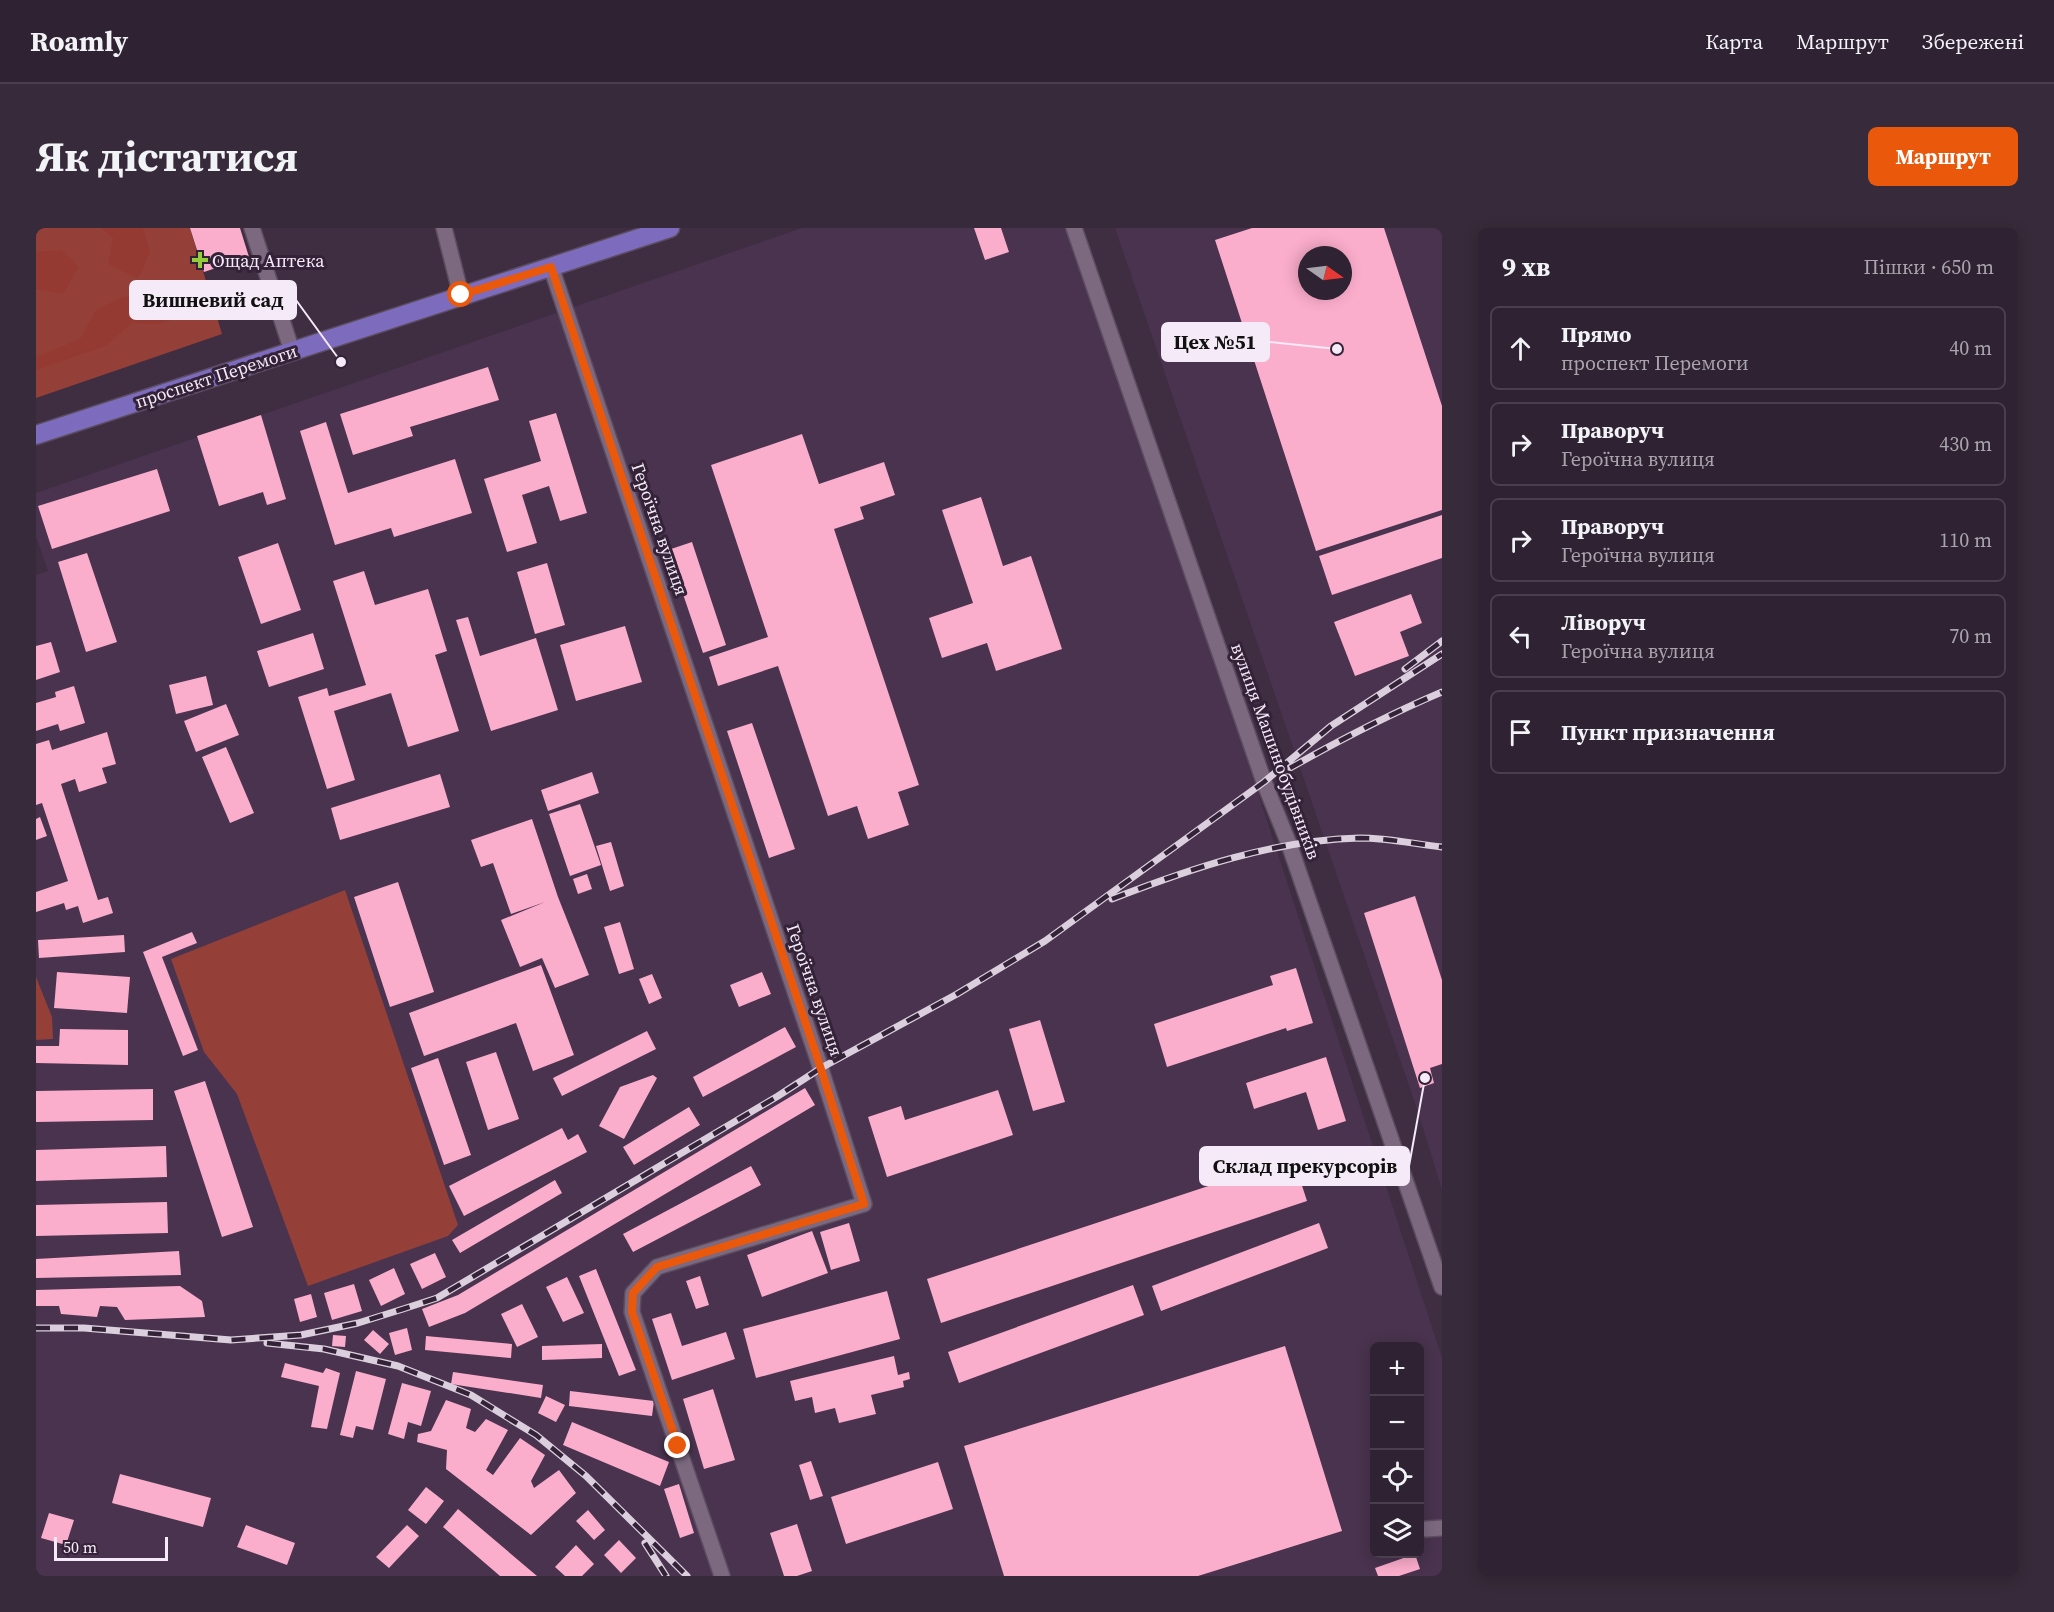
<!DOCTYPE html>
<html lang="uk">
<meta charset="utf-8">
<style>
:root{--surface:#2f2232;--page:#372a3a;--text:#f1f3f6;--muted:#a7a4ac;--line:#4a3f4d;--accent:#ea580c}
body{margin:0;font-family:"Source Serif 4",serif;background:var(--page);color:var(--text)}
.controls{position:absolute;right:18px;bottom:18px;display:grid;overflow:hidden;border-radius:9px;box-shadow:0 3px 15px #0003}
.controls button{width:54px;height:54px;display:grid;place-items:center;padding:0;border:0;border-bottom:2px solid var(--line);background:var(--surface);color:var(--text);font:30px sans-serif}
.compass{position:absolute;left:1262px;top:18px;width:54px;height:54px;border-radius:50%;background:var(--surface);box-shadow:0 3px 15px #0003;rotate:104deg}
.scale{position:absolute;left:18px;bottom:15px;width:114px;box-sizing:border-box;padding-left:6px;border:3px solid #f5eaf7;border-top:0;font-size:16px;line-height:21px;white-space:nowrap;color:#f5eaf7;-webkit-text-stroke:4px #342338;paint-order:stroke}
.stop{position:absolute;width:18px;height:18px;margin:-14px;border:4px solid #ea580c;border-radius:50%;background:#fff}
.stop.end{background:#ea580c;border-color:#fff;box-shadow:0 2px 6px #0008}
.list{margin:0;padding:0;list-style:none}
h2{display:flex;justify-content:space-between;align-items:center;height:78px;margin:0;padding:0 24px;font-size:26px}
h2 small{font-size:20px;font-weight:400;color:var(--muted)}
.list li{display:grid;grid-template-columns:39px 1fr auto;gap:18px;align-items:center;box-sizing:border-box;height:84px;margin:0 12px 12px;padding:0 12px;border:2px solid var(--line);border-radius:9px}
.list b{display:block;font-size:22px;white-space:nowrap}
.list p{margin:0;font-size:20px;white-space:nowrap;color:var(--muted)}
.list em{font-size:20px;font-style:normal;color:var(--muted)}
.icon{flex:none;width:33px;height:33px;fill:none;stroke:currentColor;stroke-width:2;stroke-linecap:round;stroke-linejoin:round}
.map{position:relative;flex:none;width:1406px;height:1348px;overflow:hidden;border-radius:9px}
header{display:flex;align-items:center;gap:36px;box-sizing:border-box;height:84px;padding:0 30px;background:var(--surface);border-bottom:2px solid var(--line)}
header strong{font-size:28px}
nav{display:flex;gap:33px;margin-inline-start:auto;font-size:21px}
.intro{display:flex;align-items:center;justify-content:space-between;box-sizing:border-box;height:144px;padding:0 36px}
h1{margin:0;font-size:42px}
.button{padding:15px 27px;border-radius:9px;background:var(--accent);color:#fff;font-size:21px;font-weight:700}
main{display:flex;gap:36px;padding:0 36px}
aside{flex:1;background:var(--surface);border-radius:9px;box-shadow:0 3px 15px #0003}
.map>svg:first-child{display:block}
</style>
<header>
<strong>Roamly</strong>
<nav><a>Карта</a><a>Маршрут</a><a>Збережені</a></nav>
</header>
<div class="intro"><h1>Як дістатися</h1><a class="button">Маршрут</a></div>
<main>
<div class="map">
<svg width="1406" height="1348" viewBox="0 0 1406 1348">
<rect width="100%" height="100%" fill="#3f2d42"/>
<path fill="#49334e" fill-rule="evenodd" d="M766,0H1038L1406,1130V1348H0V347L12,343L0,308V265ZM1338,1118H1384V1326H1338Z
M1079,0H1406V962L1381,881ZM1271,27H1307V63H1271Z"/>
<path fill="#944038" d="M0,0H154L186,106L0,170Z
M309,662L422,997L412,1008L272,1058L201,866L168,824L135,731Z
M0,749L16,789L17,811L0,812Z"/>
<path fill="#943a33" d="M65,0H107L114,24L102,51L72,36L77,10Z
M25,22L43,39L27,66L0,61V24Z
M145,64L166,68L186,78L122,96L96,95L70,118L0,142V129L44,111L60,82L86,69L108,67L127,77Z"/>
<path fill="#fbadcc" fill-rule="evenodd" d="M154,0H204L213,29L168,44Z
M938,0H965L973,24L949,32Z
M1216,0H1348L1406,178V282L1280,323L1179,12ZM1271,27H1307V63H1271Z
M452,139L463,172L374,199L377,208L317,227L304,186Z
M520,185L551,285L524,293L513,258L486,267L501,315L471,324L448,251L505,233L493,193Z
M225,187L250,271L231,277L227,264L183,278L161,208Z
M290,194L312,265L419,231L436,285L358,309L355,300L299,317L264,203Z
M766,206L783,256L848,234L859,267L824,279L828,291L798,301L883,557L862,564L873,597L832,611L821,578L792,588L742,438L682,458L673,429L732,409L675,237Z
M121,241L134,283L16,321L2,278Z
M945,269L967,338L995,328L1026,421L960,443L951,415L906,430L893,390L937,375L906,282Z
M1406,287V330L1296,367L1283,328Z
M656,314L690,417L667,425L632,322Z
M242,315L265,382L225,396L202,329Z
M51,325L81,414L50,424L22,334Z
M511,335L529,397L499,406L481,344Z
M328,343L339,377L392,361L411,423L399,427L423,503L372,519L355,465L298,483L319,552L291,561L262,469L291,460L293,468L330,457L297,353Z
M1375,366L1386,395L1364,404L1373,428L1319,448L1298,394Z
M432,389L444,428L500,410L522,482L455,503L420,392Z
M589,398L606,454L540,473L524,417Z
M277,405L288,441L233,459L221,423Z
M15,414L24,444L0,452V418Z
M170,448L177,477L140,486L133,457Z
M38,458L49,495L24,503L22,496L0,503V475L20,469L19,464Z
M190,476L203,507L160,524L148,493Z
M716,495L759,621L733,630L691,503Z
M71,504L80,536L66,540L71,555L43,564L39,551L25,556L62,672L72,669L77,685L47,695L42,678L30,682L28,675L0,684V664L32,653L6,575L0,577V516L13,512L16,522Z
M190,519L218,585L194,595L166,529Z
M556,544L563,565L512,583L505,562Z
M404,546L414,579L304,612L295,580Z
M544,576L565,637L534,648L513,586Z
M4,589L11,608L0,612V591Z
M496,591L522,669L553,747L519,760L506,730L484,739L465,692L509,674L475,686L457,635L445,639L435,612Z
M575,614L588,658L574,663L560,618Z
M551,646L556,661L542,666L537,651Z
M362,654L398,764L354,779L318,669Z
M1379,668L1406,752V836L1394,840L1398,855L1384,860L1328,685Z
M584,694L598,741L583,746L568,699Z
M156,704L161,715L126,729L162,822L147,828L107,724Z
M88,707L89,724L3,730L2,712Z
M505,737L538,827L497,843L480,795L388,828L373,785Z
M1260,740L1277,795L1251,803L1250,800L1131,839L1118,796L1237,757L1234,748Z
M21,744L94,749L91,785L18,780Z
M726,744L735,766L703,779L694,757Z
M616,746L626,770L613,776L603,751Z
M1004,792L1029,874L997,883L973,801Z
M749,799L760,819L667,869L657,849Z
M24,801L92,802V837L0,835V818H23Z
M611,803L620,821L526,868L517,850Z
M460,824L483,891L452,902L430,834Z
M1290,829L1310,893L1282,902L1270,864L1218,881L1210,855Z
M402,830L435,927L408,937L375,840Z
M617,847L621,850L588,911L563,898L584,859Z
M169,853L217,999L186,1009L138,863Z
M769,860L779,877L429,1085L393,1099L386,1081L422,1067Z
M117,861V892L0,894V863Z
M962,862L977,907L851,949L832,889L865,878L869,892Z
M653,879L664,897L598,937L587,919Z
M526,900L532,912L542,906L551,924L428,988L413,958Z
M130,918L131,949L0,953V922Z
M1257,930L1271,973L905,1095L891,1051Z
M715,938L725,957L597,1024L587,1006Z
M519,952L526,965L424,1025L416,1012Z
M131,974L132,1005L0,1008V977Z
M813,995L824,1033L795,1042L784,1004Z
M1283,995L1292,1020L1125,1083L1116,1058Z
M776,1003L792,1045L726,1069L711,1027Z
M143,1023L145,1047L0,1050V1031Z
M399,1025L410,1049L386,1061L374,1036Z
M358,1040L369,1066L345,1078L333,1052Z
M560,1041L600,1142L583,1148L543,1048Z
M664,1048L673,1077L660,1081L650,1053Z
M531,1049L548,1085L527,1094L510,1059Z
M318,1056L326,1083L296,1092L288,1065Z
M1097,1057L1108,1087L923,1155L912,1124Z
M144,1058L166,1073L169,1089L89,1092L81,1079L64,1078L61,1089L25,1086L23,1078H0V1062Z
M851,1063L864,1111L720,1150L707,1101Z
M275,1066L281,1089L264,1094L258,1071Z
M486,1076L502,1109L481,1119L465,1086Z
M635,1085L646,1118L690,1104L699,1131L636,1152L616,1091Z
M371,1100L376,1122L359,1127L353,1105Z
M337,1102L353,1116L344,1126L328,1112Z
M297,1107L310,1108L309,1119L296,1118Z
M390,1108L476,1116L475,1130L389,1122Z
M566,1116V1130L506,1132V1118Z
M1249,1118L1306,1303L1162,1348H968L928,1218Z
M858,1128L862,1147L873,1144L874,1151L867,1153L868,1159L835,1167L840,1186L803,1195L799,1180L779,1185L776,1169L759,1173L754,1153Z
M249,1135L287,1145L290,1140L304,1145L291,1201L275,1199L283,1158L245,1149Z
M320,1143L350,1151L337,1202L320,1198L317,1210L304,1207Z
M417,1144L507,1157L505,1170L415,1156Z
M366,1155L395,1163L385,1198L372,1194L368,1211L352,1206Z
M677,1161L699,1232L668,1241L647,1171Z
M534,1163L618,1173L616,1188L533,1178Z
M510,1168L529,1177L520,1194L502,1185Z
M410,1172L435,1181L430,1200L439,1204L450,1191L472,1202L450,1242L457,1247L484,1210L509,1227L495,1253L498,1260L523,1242L540,1265L495,1307L410,1241L411,1222L381,1214L382,1206L395,1203Z
M536,1194L633,1234L624,1258L527,1217Z
M775,1233L787,1268L774,1272L763,1237Z
M902,1234L917,1281L810,1316L795,1269Z
M84,1246L175,1270L167,1299L76,1275Z
M643,1256L658,1305L644,1310L628,1261Z
M390,1259L408,1273L390,1296L372,1282Z
M422,1281L501,1348H464L407,1299Z
M552,1282L569,1302L558,1312L540,1293Z
M13,1285L38,1292L30,1317L5,1310Z
M761,1296L776,1343L761,1348H748L734,1305Z
M210,1297L259,1315L251,1337L201,1319Z
M371,1297L383,1308L353,1340L340,1329Z
M583,1312L600,1330L585,1345L568,1327Z
M540,1317L558,1336L546,1348H529L519,1339Z
M1379,1326L1384,1341L1363,1348H1342L1339,1340Z"/>
<g fill="none" stroke-linecap="round" stroke-linejoin="round">
<g stroke="#5b4c5f" stroke-width="18">
<path id="minor" d="M216,0L256,123
M408,0L425,67
M1038,0L1228,554L1253,616L1406,1059
M515,39L782,832L828,976L621,1039L597,1065L596,1084L686,1348
M1390,1301L1406,1300"/>
</g>
<g stroke="#5b4c5f" stroke-width="21">
<path id="major" d="M0,207L634,0"/>
</g>
<use href="#minor" stroke="#7c6980" stroke-width="15"/>
<use href="#major" stroke="#7d6bbd" stroke-width="18"/>
<g stroke="#dbcfdd" stroke-width="7">
<path id="rail" d="M1369,441L1406,413
M1254,540C1304,512 1354,486 1406,464
M1076,671C1156,640 1238,612 1324,610C1351,610 1379,616 1406,619
M0,1100H48L195,1112L265,1107L322,1095L367,1081L401,1070L742,868L785,840L921,766L1009,713L1228,554L1295,498L1406,426
M231,1115L288,1121L362,1138L435,1167L500,1207L550,1248L651,1348
M609,1315L630,1348"/>
</g>
<use href="#rail" stroke="#342338" stroke-width="4.5" stroke-dasharray="14" stroke-linecap="butt"/>
</g>
<g fill="none" stroke-linecap="round" stroke-linejoin="round">
<path stroke="#ea580c" stroke-width="8" d="M425,67L515,39L782,832L828,976L621,1039L597,1065L596,1084L642,1218"/>
</g>
<path fill="#94cc3c" stroke="#342338" stroke-width="2" d="M161 23h6v6h6v6h-6v6h-6v-6h-6v-6h6z"/>
<g text-anchor="middle" dominant-baseline="central" stroke-width="6" stroke-linejoin="round" paint-order="stroke">
<g font-size="18" fill="#f5eaf7" stroke="#342338" text-anchor="start">
<text x="176" y="32">Ощад Аптека</text>
</g>
<g font-size="18" fill="#f5eaf7" stroke="#342338">
<text transform="translate(180 148) rotate(-18)">проспект Перемоги</text>
<text transform="translate(624 301) rotate(71)">Героїчна вулиця</text>
<text transform="translate(1240 523) rotate(70)">вулиця Машинобудівників</text>
<text transform="translate(779 762) rotate(71)">Героїчна вулиця</text>
</g>
</g>
<path fill="none" stroke="#f5eaf7" stroke-width="2" d="M305 134L260 72M1301 121L1233 114M1389 850L1373 938"/>
<g fill="#f5eaf7" stroke="#342338" stroke-width="2">
<circle cx="305" cy="134" r="6"/>
<circle cx="1301" cy="121" r="6"/>
<circle cx="1389" cy="850" r="6"/>
</g>
<g fill="#f5eaf7" stroke="#f5eaf7" stroke-width="2">
<rect x="94" y="53" width="166" height="38" rx="6"/>
<rect x="1126" y="95" width="107" height="38" rx="6"/>
<rect x="1164" y="919" width="209" height="38" rx="6"/>
</g>
<g font-size="20" text-anchor="middle" font-weight="bold" fill="#111">
<text x="177" y="79">Вишневий сад</text>
<text x="1179" y="121">Цех №51</text>
<text x="1269" y="945">Склад прекурсорів</text>
</g>
</svg>
<div class="controls">
<button>+</button>
<button>−</button>
<button><svg class="icon" aria-label="locate" viewBox="0 0 24 24"><circle cx="12" cy="12" r="6"/><path d="M12 2v4M12 18v4M2 12h4M18 12h4"/></svg></button>
<button><svg class="icon" aria-label="layers" viewBox="0 0 24 24"><path d="M12 4l9 5-9 5-9-5zM3 14l9 5 9-5"/></svg></button>
</div>
<svg class="compass" viewBox="-18 -18 36 36"><path d="M0-13l5 13h-10z" fill="#e53935"/><path d="M0 13l5-13h-10z" fill="#a7a4ac"/></svg>
<div class="scale">50 m</div>
<div class="stop" style="left:425px;top:67px"></div>
<div class="stop end" style="left:642px;top:1218px"></div>
</div>
<aside>
<h2>9 хв<small>Пішки · 650 m</small></h2>
<ul class="list">
<li><svg class="icon" aria-label="ahead" viewBox="0 0 24 24"><path d="M12 20V5M6 11l6-6 6 6"/></svg><div><b>Прямо</b><p>проспект Перемоги</p></div><em>40 m</em></li>
<li><svg class="icon" aria-label="right" viewBox="0 0 24 24"><path d="M7 20v-9h11M14 6l5 5-5 5"/></svg><div><b>Праворуч</b><p>Героїчна вулиця</p></div><em>430 m</em></li>
<li><svg class="icon" aria-label="right" viewBox="0 0 24 24"><path d="M7 20v-9h11M14 6l5 5-5 5"/></svg><div><b>Праворуч</b><p>Героїчна вулиця</p></div><em>110 m</em></li>
<li><svg class="icon" aria-label="left" viewBox="0 0 24 24"><path d="M17 20v-9H6M10 6l-5 5 5 5"/></svg><div><b>Ліворуч</b><p>Героїчна вулиця</p></div><em>70 m</em></li>
<li><svg class="icon" aria-label="arrive" viewBox="0 0 24 24"><path d="M6 21V4h12l-3 4 3 4H6"/></svg><div><b>Пункт призначення</b></div></li>
</ul>
</aside>
</main>
